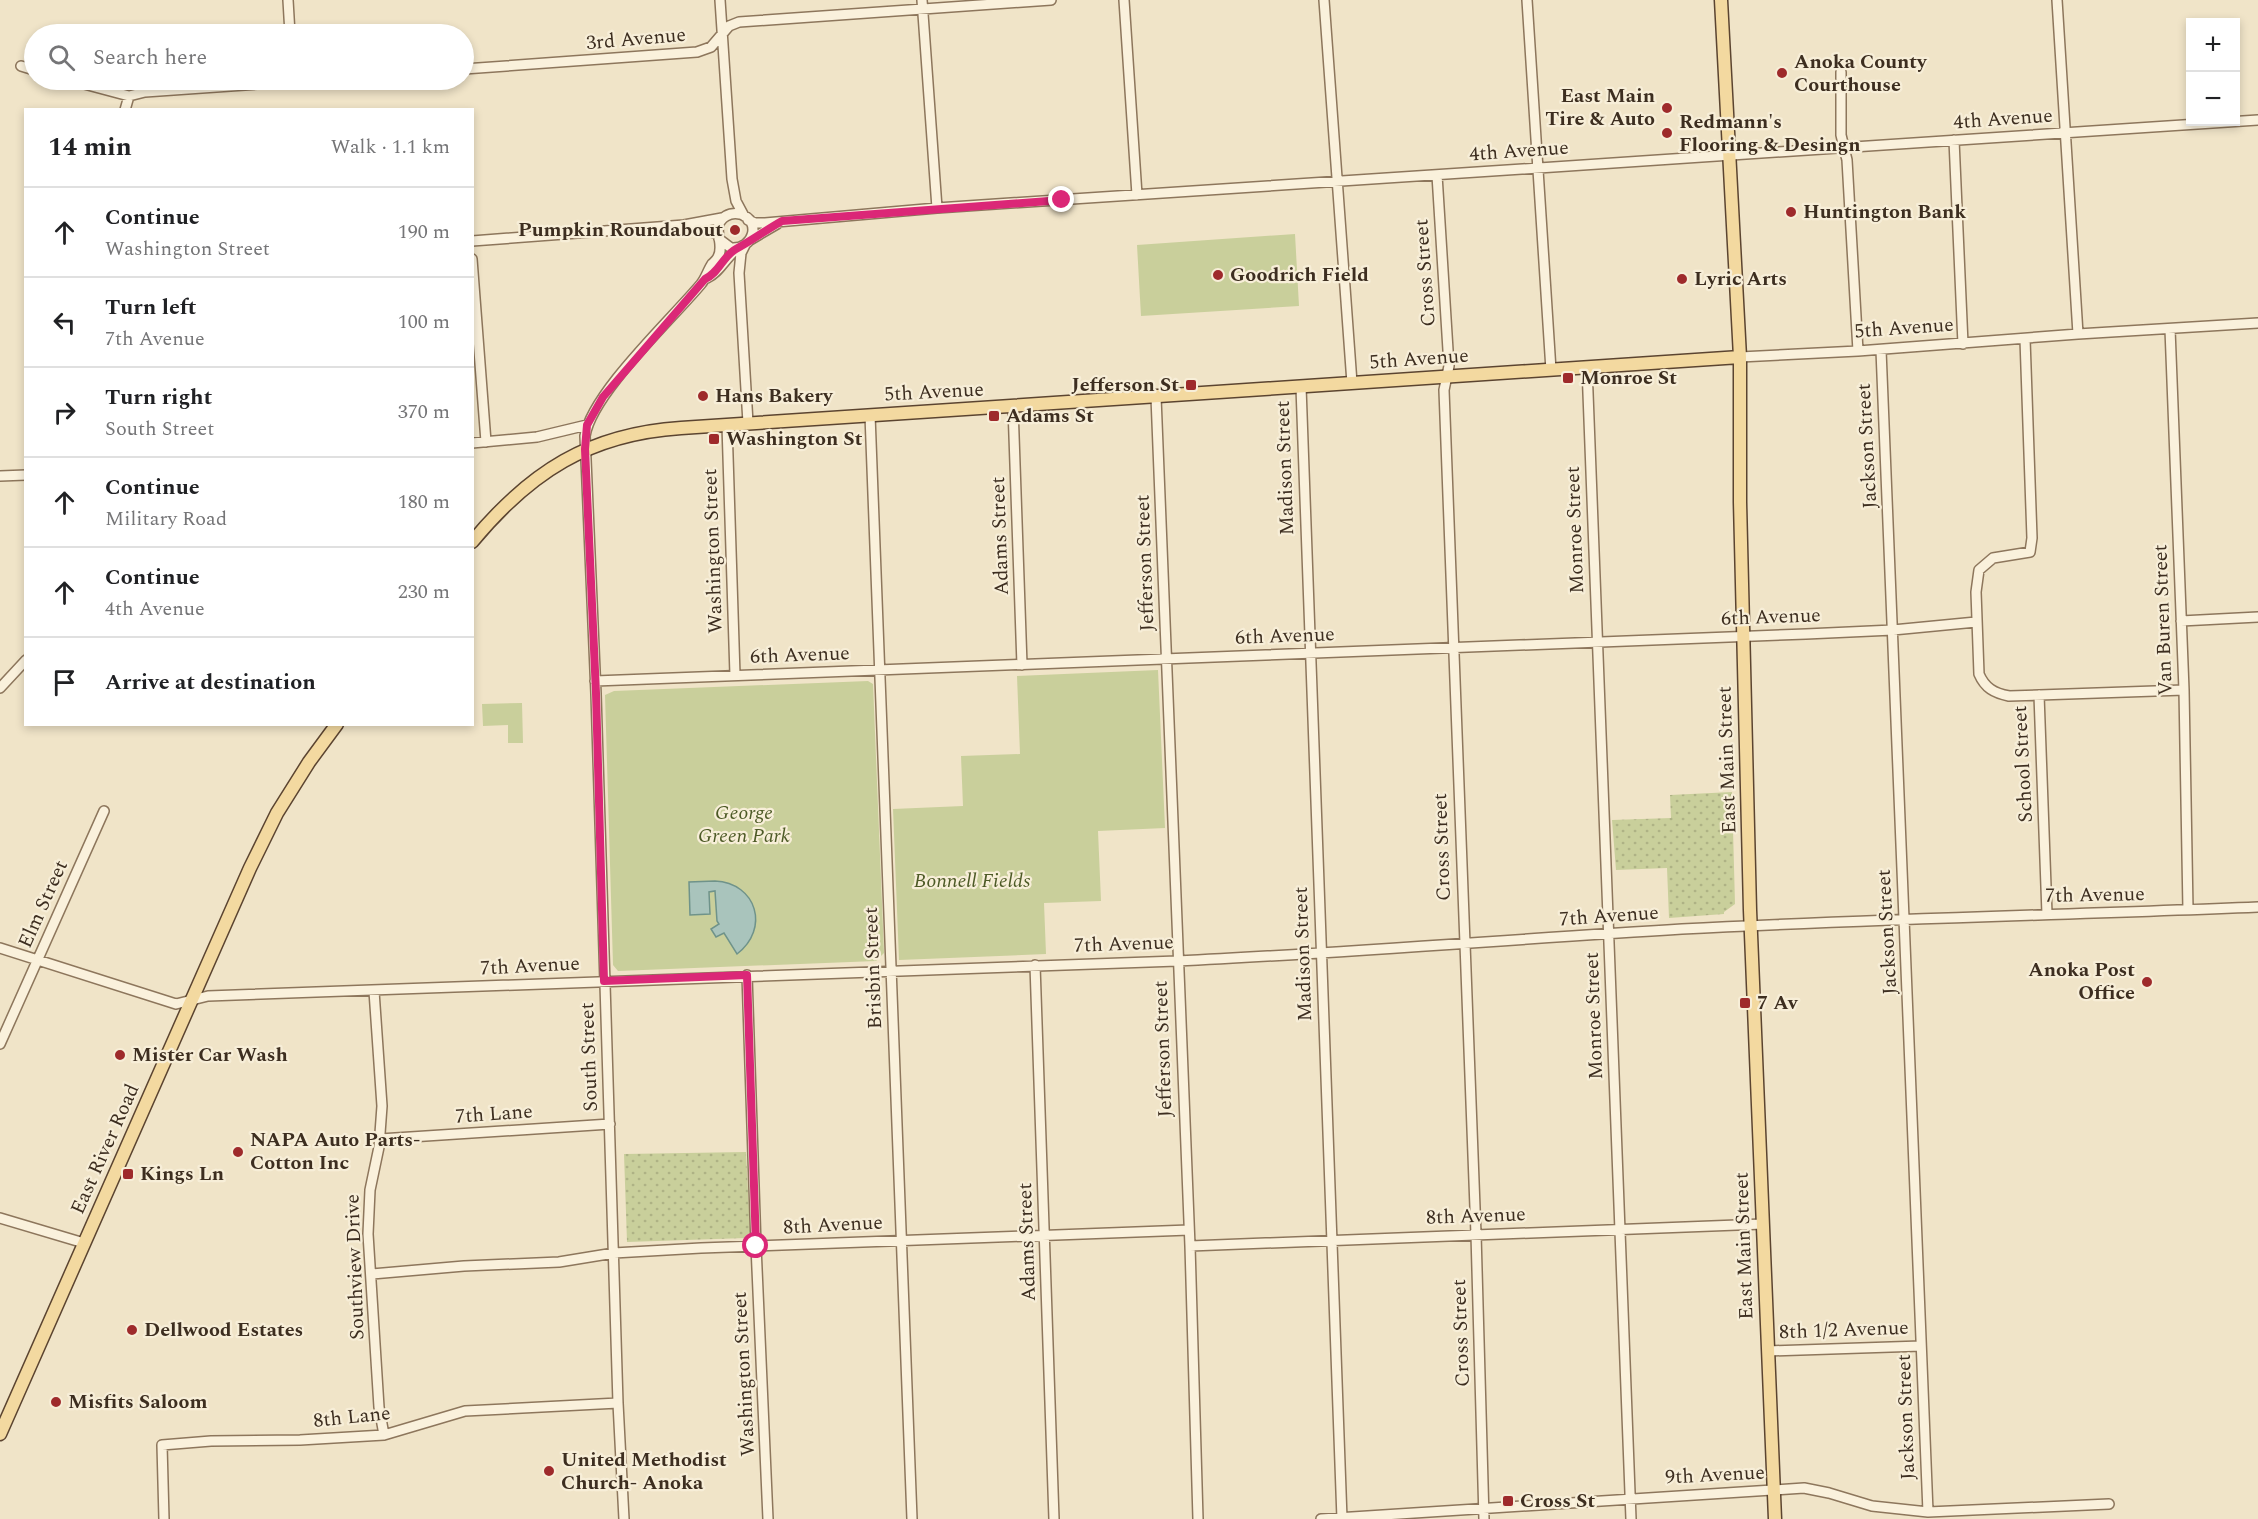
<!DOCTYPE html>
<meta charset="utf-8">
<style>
:root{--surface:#fff;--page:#f6f6f6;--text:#202124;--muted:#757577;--line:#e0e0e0}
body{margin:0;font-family:Spectral,serif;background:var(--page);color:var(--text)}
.controls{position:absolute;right:18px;top:18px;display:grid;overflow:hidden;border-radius:0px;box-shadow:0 3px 9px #0003}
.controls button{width:54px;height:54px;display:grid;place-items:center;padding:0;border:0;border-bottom:2px solid var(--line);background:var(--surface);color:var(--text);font:30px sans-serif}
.stop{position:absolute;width:18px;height:18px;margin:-14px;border:4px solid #db2777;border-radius:50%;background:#fff}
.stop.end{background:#db2777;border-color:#fff;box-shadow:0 2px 6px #0008}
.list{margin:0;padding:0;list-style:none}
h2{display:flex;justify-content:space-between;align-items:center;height:78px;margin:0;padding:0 24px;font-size:26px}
h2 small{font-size:20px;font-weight:400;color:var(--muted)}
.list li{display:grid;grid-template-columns:39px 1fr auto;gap:18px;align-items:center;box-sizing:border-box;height:90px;padding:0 24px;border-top:2px solid var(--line)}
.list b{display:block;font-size:22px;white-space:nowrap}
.list p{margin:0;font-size:20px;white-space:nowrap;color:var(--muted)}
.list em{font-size:20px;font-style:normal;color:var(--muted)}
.icon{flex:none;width:33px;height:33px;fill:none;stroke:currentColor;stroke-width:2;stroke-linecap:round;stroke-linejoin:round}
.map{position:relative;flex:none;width:2258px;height:1519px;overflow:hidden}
.search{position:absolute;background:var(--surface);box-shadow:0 3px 9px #0003;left:24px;top:24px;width:450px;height:66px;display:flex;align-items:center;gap:15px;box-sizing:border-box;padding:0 21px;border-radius:33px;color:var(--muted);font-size:22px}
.panel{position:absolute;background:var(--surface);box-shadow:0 3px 9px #0003;left:24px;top:108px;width:450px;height:618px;border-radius:0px}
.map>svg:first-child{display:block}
</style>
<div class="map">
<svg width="2258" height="1519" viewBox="0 0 2258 1519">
<defs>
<pattern id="grass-dots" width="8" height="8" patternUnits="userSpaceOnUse" patternTransform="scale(1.5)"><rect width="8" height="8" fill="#c9cf9b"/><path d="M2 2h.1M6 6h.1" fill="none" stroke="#aeb285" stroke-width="1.8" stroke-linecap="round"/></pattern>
</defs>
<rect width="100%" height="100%" fill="#f0e4c8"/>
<path fill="url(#grass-dots)" d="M1732,792L1735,904L1724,912V914L1669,918L1667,868L1616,870L1612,820L1671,818L1670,795Z
M746,1152L750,1232L746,1238L627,1242L624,1154Z"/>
<path fill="#c9cf9b" d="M1295,234L1299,306L1141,316L1137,245Z
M1158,670L1165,828L1098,831L1101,901L1044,903L1046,954L899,960L893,809L963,806L961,756L1020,754L1017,676Z
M868,681L873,684L884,953L876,961L618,971L613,965L605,695L614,691Z
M522,703L523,743H508V725L483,726L482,704Z"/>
<path fill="#a9c4bc" stroke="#6f938a" stroke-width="1.5" d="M715,881C757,883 770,929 737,954L724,933L716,937L711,929L719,924L717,921L715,891L709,892L710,914L690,915L689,882Z"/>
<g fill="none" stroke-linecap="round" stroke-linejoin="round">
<g stroke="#8d765c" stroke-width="12">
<path id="minor" d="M288,0L290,34
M720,0L732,179L736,201L744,216
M922,0L937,208
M1124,0L1137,195
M1324,0L1352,383
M1527,0L1551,370
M2057,0L2078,334
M21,66L34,70
M464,69L697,52L711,47L729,26L739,22L1051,0
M1841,72V135L1847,160L1858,351
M69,80L129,96L145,92L315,80
M125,110L129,96
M1954,140L1963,344
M1437,175L1449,366L1444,390L1476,1234L1484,1519
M748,220L755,223H765L937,208L2258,120
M690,226L718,234
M750,240L777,224
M472,241L684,225L722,218
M745,245L741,253L739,273L748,423
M472,259L486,442
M707,278C719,273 726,257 737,249
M2170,329L2184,690L2188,910
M2025,339L2032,538L2030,552L1993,558L1979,570L1976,592L1979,674C1985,688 1994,693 2009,696L2184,690
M1881,350L1928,1512
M1740,357L1858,351L2078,334L2258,323
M1587,367L1631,1519
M1301,387L1342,1519
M1156,397L1190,1246L1198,1519
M1013,407L1022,665
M870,415L912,1519
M727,425L735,675
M472,443L537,437L587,425
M0,476L26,475
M2181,621L2258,617
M595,681L1806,634L1893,630L1976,622
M0,688L26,660
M2039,695L2047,914
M0,948L176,1004L208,996L1177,961C1346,953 1514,939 1682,929C1874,919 2066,915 2258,907
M1035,965L1054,1519
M747,975L756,1246L768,1519
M374,991L382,1106L379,1147L370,1190L368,1234L379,1407L384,1435
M0,1044L104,811
M380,1139L610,1124
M0,1218L84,1243
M1190,1246L1763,1224
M372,1274L464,1266L559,1262L614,1253L701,1248L1189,1230
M1768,1351L1921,1346
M164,1519L162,1445L211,1441L300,1440L384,1435L465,1411L618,1403
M624,1519L618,1403L596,694L585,436C592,393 671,320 701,284C706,278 708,270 712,264C714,262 717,260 718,257C726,243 709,226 726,216C731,213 735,213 740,214C762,220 754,250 731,248L719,239
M1321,1519L1804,1488L1829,1493L1872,1506L1928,1512L2109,1504"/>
</g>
<g stroke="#5b4430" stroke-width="15">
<path id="major" d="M1721,0L1740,357V502L1750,910L1775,1519
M472,542C530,472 589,434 681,428L1740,357
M0,1434L250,868L277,813L309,762L337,724"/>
</g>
<use href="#minor" stroke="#faf1dc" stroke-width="9"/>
<use href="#major" stroke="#f3d9a0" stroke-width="12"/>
</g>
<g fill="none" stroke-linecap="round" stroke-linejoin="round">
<path stroke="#db2777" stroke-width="8" d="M756,1246L747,975L604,981L596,693L585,449L587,425L603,397L705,279C719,273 723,256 736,249C751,241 766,230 782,221L1062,200"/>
</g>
<g fill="#9e2a2b" stroke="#f7eed8" stroke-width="2">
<circle cx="1782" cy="73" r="6"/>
<circle cx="1667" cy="108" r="6"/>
<circle cx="1667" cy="133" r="6"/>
<circle cx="1791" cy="212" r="6"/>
<circle cx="735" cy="230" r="6"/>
<circle cx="1218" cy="275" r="6"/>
<circle cx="1682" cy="279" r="6"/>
<rect x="1562" y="372" width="12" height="12" rx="3"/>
<rect x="1185" y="379" width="12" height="12" rx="3"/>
<circle cx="703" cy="396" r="6"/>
<rect x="988" y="410" width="12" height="12" rx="3"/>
<rect x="708" y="433" width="12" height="12" rx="3"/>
<circle cx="2147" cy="982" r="6"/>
<rect x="1739" y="997" width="12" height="12" rx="3"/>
<circle cx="120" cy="1055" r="6"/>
<circle cx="238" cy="1152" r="6"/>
<rect x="122" y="1168" width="12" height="12" rx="3"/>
<circle cx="132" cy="1330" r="6"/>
<circle cx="56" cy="1402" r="6"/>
<circle cx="549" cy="1471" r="6"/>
<rect x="1502" y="1495" width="12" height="12" rx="3"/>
</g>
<g text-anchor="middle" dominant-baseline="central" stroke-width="4.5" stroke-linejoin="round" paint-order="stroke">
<g font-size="20" fill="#3d2e20" stroke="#f7eed8">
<text transform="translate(636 39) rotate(-5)">3rd Avenue</text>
<text transform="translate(2003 119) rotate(-4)">4th Avenue</text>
<text transform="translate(1519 151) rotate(-4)">4th Avenue</text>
<text transform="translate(1425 273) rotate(-94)">Cross Street</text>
<text transform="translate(1904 328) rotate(-4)">5th Avenue</text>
<text transform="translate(1419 359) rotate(-4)">5th Avenue</text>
<text transform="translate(934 392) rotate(-3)">5th Avenue</text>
<text transform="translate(1867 446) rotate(-93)">Jackson Street</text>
<text transform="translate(1285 468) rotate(-92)">Madison Street</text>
<text transform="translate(1575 530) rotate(-92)">Monroe Street</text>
<text transform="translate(1000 536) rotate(-92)">Adams Street</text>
<text transform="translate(713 551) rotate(-92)">Washington Street</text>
<text transform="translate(1145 563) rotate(-92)">Jefferson Street</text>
<text transform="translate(1771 617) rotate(-2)">6th Avenue</text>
<text transform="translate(2163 620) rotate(-92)">Van Buren Street</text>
<text transform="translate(1285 636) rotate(-2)">6th Avenue</text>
<text transform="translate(800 655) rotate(-2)">6th Avenue</text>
<text transform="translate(1727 760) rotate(-92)">East Main Street</text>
<text transform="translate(2023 764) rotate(-93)">School Street</text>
<text transform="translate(1442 847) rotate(-92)">Cross Street</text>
<text transform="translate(2095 895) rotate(-1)">7th Avenue</text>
<text transform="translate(43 904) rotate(-66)">Elm Street</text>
<text transform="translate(1609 916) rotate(-4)">7th Avenue</text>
<text transform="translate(1887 932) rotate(-93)">Jackson Street</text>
<text transform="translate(1124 944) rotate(-2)">7th Avenue</text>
<text transform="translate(1303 954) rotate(-92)">Madison Street</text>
<text transform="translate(530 966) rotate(-3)">7th Avenue</text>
<text transform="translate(873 968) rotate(-92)">Brisbin Street</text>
<text transform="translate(1594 1016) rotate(-92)">Monroe Street</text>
<text transform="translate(1163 1049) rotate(-92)">Jefferson Street</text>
<text transform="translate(589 1057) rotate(-92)">South Street</text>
<text transform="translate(494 1114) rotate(-4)">7th Lane</text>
<text transform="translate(105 1149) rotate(-66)">East River Road</text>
<text transform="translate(1476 1216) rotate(-2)">8th Avenue</text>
<text transform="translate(833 1225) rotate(-3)">8th Avenue</text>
<text transform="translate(1027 1242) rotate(-92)">Adams Street</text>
<text transform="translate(1744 1246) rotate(-92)">East Main Street</text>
<text transform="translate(355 1267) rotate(-92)">Southview Drive</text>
<text transform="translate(1844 1330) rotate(-2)">8th 1/2 Avenue</text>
<text transform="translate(1461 1333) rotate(-92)">Cross Street</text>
<text transform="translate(744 1374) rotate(-93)">Washington Street</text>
<text transform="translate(352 1417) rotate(-6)">8th Lane</text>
<text transform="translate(1906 1417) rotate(-92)">Jackson Street</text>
<text transform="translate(1715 1475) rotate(-3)">9th Avenue</text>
</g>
<g font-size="20" font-weight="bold" fill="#3d2e20" stroke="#f7eed8" text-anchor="start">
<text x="1794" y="62">Anoka County<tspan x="1794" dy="23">Courthouse</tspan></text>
<text x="1655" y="96" text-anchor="end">East Main<tspan x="1655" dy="23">Tire &amp; Auto</tspan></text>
<text x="1679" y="122">Redmann's<tspan x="1679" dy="23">Flooring &amp; Desingn</tspan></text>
<text x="1803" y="212">Huntington Bank</text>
<text x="723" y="230" text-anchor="end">Pumpkin Roundabout</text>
<text x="1230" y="275">Goodrich Field</text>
<text x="1694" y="279">Lyric Arts</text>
<text x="1580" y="378">Monroe St</text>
<text x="1179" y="385" text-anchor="end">Jefferson St</text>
<text x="715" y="396">Hans Bakery</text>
<text x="1006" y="416">Adams St</text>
<text x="726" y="439">Washington St</text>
<text x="2135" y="970" text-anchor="end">Anoka Post<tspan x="2135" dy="23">Office</tspan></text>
<text x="1757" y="1003">7 Av</text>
<text x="132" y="1055">Mister Car Wash</text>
<text x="250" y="1140">NAPA Auto Parts-<tspan x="250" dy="23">Cotton Inc</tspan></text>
<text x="140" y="1174">Kings Ln</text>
<text x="144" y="1330">Dellwood Estates</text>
<text x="68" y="1402">Misfits Saloom</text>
<text x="561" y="1460">United Methodist<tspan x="561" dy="23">Church- Anoka</tspan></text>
<text x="1520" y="1501">Cross St</text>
</g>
<g font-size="20" font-style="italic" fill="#4d5a26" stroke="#f7eed8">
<text x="744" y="813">George<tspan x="744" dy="23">Green Park</tspan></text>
<text x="972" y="881">Bonnell Fields</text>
</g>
</g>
</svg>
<div class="controls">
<button>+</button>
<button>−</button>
</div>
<div class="stop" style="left:756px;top:1246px"></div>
<div class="stop end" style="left:1062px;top:200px"></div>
<div class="search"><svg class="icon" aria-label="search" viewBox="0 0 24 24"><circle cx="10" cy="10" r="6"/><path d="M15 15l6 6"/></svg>Search here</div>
<section class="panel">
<h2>14 min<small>Walk · 1.1 km</small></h2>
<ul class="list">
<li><svg class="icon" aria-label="ahead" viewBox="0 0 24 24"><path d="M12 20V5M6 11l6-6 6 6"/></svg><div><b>Continue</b><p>Washington Street</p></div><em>190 m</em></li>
<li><svg class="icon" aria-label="left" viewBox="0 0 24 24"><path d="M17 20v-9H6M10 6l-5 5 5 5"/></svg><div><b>Turn left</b><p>7th Avenue</p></div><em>100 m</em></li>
<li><svg class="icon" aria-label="right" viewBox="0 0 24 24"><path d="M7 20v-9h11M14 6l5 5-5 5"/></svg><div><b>Turn right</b><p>South Street</p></div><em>370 m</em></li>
<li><svg class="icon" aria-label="ahead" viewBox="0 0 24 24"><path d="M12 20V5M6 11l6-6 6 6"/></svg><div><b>Continue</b><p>Military Road</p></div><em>180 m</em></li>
<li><svg class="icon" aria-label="ahead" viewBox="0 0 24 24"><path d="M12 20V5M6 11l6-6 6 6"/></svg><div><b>Continue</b><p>4th Avenue</p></div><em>230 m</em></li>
<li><svg class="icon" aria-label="arrive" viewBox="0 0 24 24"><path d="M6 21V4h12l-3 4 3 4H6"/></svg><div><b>Arrive at destination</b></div></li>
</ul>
</section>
</div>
